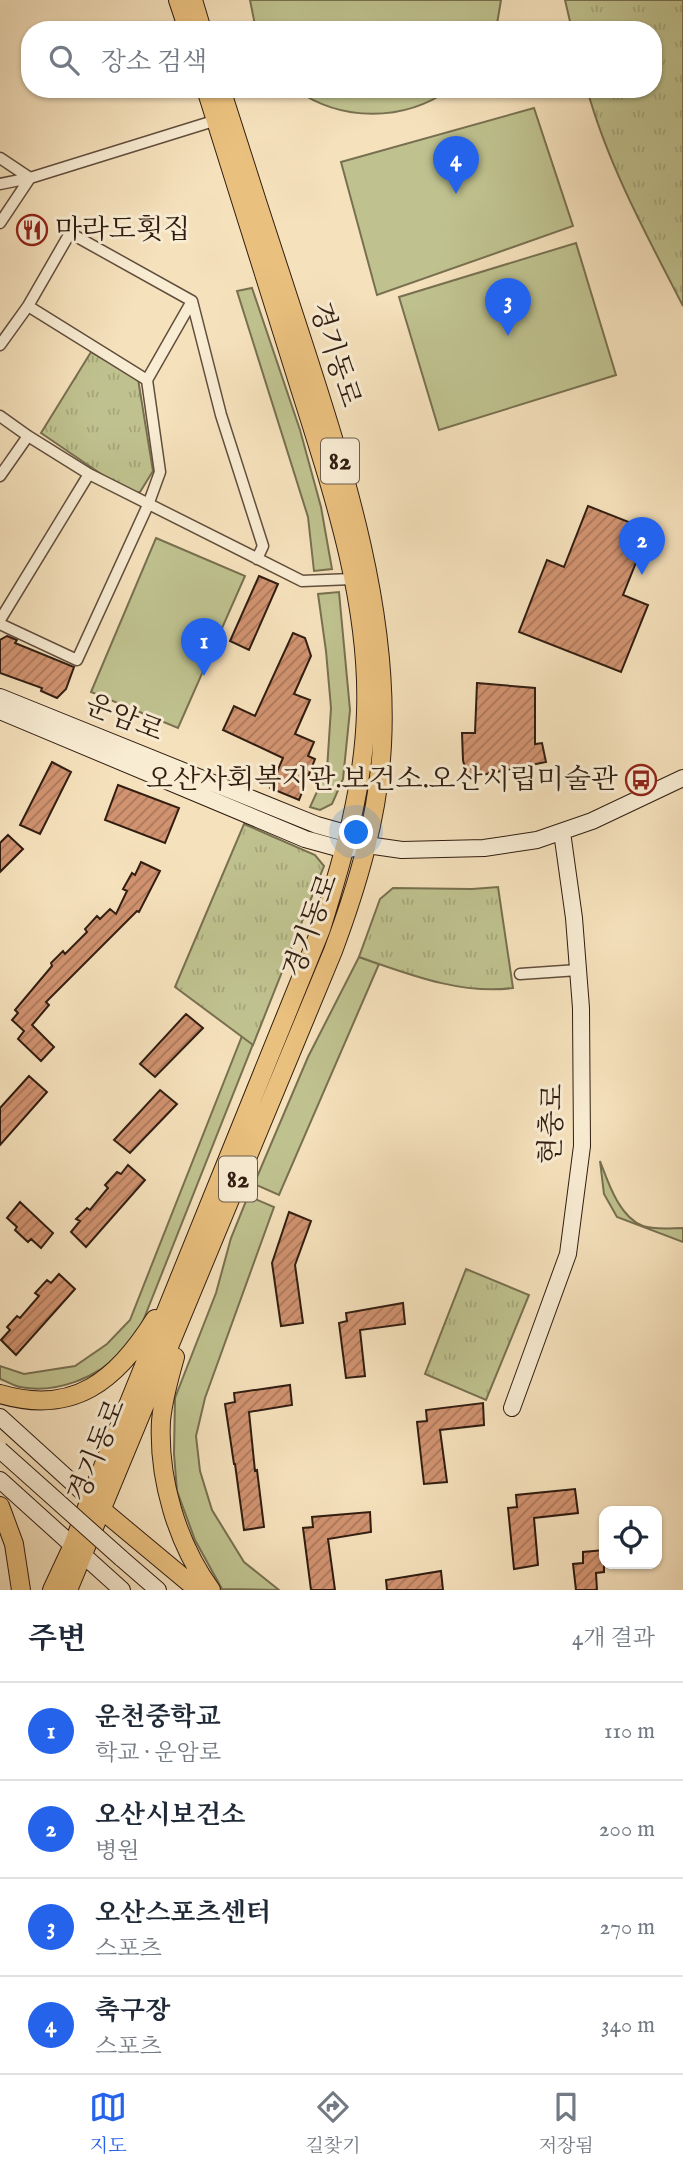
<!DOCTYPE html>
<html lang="ko">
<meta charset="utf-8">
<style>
:root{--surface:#fff;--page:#f6f6f7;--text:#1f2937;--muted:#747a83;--line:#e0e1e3;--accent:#2563eb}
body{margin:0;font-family:"IM FELL English","Noto Serif KR",serif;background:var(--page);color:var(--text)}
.controls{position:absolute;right:21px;bottom:21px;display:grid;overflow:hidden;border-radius:14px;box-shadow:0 2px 5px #0004}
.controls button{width:63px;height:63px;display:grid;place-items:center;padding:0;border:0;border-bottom:2px solid var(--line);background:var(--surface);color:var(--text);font:35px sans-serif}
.you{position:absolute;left:357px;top:833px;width:24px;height:24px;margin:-18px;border:5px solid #fff;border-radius:50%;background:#1a73e8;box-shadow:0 0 0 10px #1a73e833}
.badge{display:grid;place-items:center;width:46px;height:46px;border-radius:50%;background:var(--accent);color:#fff;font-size:23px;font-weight:700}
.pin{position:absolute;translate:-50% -58px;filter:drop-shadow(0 2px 4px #0008)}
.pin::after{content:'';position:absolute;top:37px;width:24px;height:21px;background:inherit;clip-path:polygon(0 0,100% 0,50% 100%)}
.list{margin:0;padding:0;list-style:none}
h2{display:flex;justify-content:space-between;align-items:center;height:91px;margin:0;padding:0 28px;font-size:30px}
h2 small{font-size:23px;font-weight:400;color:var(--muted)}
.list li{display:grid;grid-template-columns:46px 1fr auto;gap:21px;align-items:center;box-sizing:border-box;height:98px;padding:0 28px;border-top:2px solid var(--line)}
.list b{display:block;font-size:26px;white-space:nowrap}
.list p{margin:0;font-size:23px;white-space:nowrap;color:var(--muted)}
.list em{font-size:23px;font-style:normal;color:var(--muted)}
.icon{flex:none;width:38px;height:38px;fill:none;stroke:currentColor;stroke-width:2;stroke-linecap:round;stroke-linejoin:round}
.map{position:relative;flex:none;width:683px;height:1590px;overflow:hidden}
.search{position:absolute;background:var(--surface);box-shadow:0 2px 5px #0004;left:21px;right:21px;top:21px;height:77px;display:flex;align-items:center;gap:18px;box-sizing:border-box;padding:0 24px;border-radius:28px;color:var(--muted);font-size:26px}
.sheet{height:483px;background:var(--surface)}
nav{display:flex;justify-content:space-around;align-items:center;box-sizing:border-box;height:98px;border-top:2px solid var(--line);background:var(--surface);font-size:19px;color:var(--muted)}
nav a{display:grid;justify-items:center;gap:4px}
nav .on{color:var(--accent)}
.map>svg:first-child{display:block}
</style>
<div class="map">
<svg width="683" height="1590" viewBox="0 0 683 1590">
<defs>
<pattern id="park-tufts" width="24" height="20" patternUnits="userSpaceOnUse" patternTransform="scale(1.75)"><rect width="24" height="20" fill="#bfc28f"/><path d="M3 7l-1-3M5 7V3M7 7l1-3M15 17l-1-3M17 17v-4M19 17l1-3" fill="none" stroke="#a5a67a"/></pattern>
<pattern id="building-hatch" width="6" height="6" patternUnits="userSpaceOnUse" patternTransform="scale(1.75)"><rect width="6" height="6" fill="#d19370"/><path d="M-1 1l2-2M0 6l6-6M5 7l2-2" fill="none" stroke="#aa775b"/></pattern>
</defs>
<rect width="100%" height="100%" fill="#f5e1bc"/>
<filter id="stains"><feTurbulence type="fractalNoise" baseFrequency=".00286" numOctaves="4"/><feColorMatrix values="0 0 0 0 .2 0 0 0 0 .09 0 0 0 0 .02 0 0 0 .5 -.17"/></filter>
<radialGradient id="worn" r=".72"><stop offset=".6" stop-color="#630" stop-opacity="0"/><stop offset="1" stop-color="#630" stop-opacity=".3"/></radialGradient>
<path fill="#bfc28f" stroke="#787050" stroke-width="2" d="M250,0H501L496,30H256Z
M295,89H450C404,122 341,122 295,89Z
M534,108L573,226L377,295L341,162Z
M576,243L616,375L439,430L399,297Z
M252,288L300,430L321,507L332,569L314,571L308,517L237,291Z
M156,538L245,576L178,728L91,692Z
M339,592L350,710L343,779L332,804L320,810L310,807L327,770L331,708L326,651L318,594Z
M359,957L379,964L279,1195L254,1184L308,1057Z
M242,1036L253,1044L141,1326C135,1335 128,1344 121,1352C98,1378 55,1394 20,1387C14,1386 6,1381 0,1379V1366L24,1374L75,1366L107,1344L130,1320Z
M600,1161C608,1182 619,1217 643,1226C655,1230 671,1228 683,1228V1242L617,1217L604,1194Z
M248,1196L274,1207L205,1398L196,1436L200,1471L212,1510L244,1562L279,1590L222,1589L195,1540L177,1491L174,1454L175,1398L216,1293L231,1238Z"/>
<path fill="url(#park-tufts)" stroke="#787050" stroke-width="2" d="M565,0H683V306C647,236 608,165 587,89H653V30H572Z
M91,352L138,379L153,471L140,492L129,493L41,433Z
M244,824L315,855L324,866L253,1045L175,987Z
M498,887L513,988C461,995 408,974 359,957L380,899L393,888L472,889Z
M466,1269L529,1295L486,1400L425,1374Z"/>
<path fill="url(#building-hatch)" stroke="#311d11" stroke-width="2" d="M588,506L649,530L623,595L648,605L621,672L519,632L547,560L564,567Z
M259,576L278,584L249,650L230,641Z
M293,633L305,638L311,656L294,694L310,700L295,734L314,742L308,756L315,759L299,800L270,788L283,758L223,730L234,706L255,716Z
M7,636L17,640L15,643L74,667L66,689L57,698L41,691L42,688L0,673V640Z
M477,683L535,688V744L542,743L546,762L467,778L463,760L462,733H475Z
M52,762L71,772L40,834L20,825Z
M118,785L179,808L165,843L105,820Z
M8,835L23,849L0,872V843Z
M141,862L160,871L139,912L137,911L46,1002L49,1005L32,1025L54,1047L41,1061L18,1039L24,1031L12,1020L18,1013L15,1010L52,966L51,963L63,951L65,954L87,932L85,929L97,916L100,919L110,909L116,914L127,891L123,889L132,873L135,875Z
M186,1014L203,1028L155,1077L140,1064Z
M29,1076L47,1092L0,1145V1108Z
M160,1090L177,1104L130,1153L114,1140Z
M128,1165L145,1180L86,1247L71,1232L80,1221L76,1219L87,1208L90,1210L108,1188L105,1185L117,1172L121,1174Z
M20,1202L53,1233L41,1248L31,1239L28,1242L15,1230L17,1227L7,1218Z
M289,1212L311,1221L295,1265L303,1323L281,1326L272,1263Z
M59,1274L75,1289L16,1355L1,1340L10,1330L7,1327L17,1316L20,1318L39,1296L35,1293L47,1280L51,1283Z
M403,1303L405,1324L360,1330L365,1376L346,1378L339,1323L347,1321L346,1313Z
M290,1385L292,1405L249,1412L255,1471L257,1470L264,1527L244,1530L235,1464H234L225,1404L235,1402L234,1393Z
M483,1403L484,1425L440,1430L447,1482L424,1484L417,1422L427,1421L426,1410Z
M575,1489L578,1513L534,1518L538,1565L514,1569L508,1508L517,1507L516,1495Z
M370,1512L371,1532L328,1539L335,1590H311L303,1528L313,1527L312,1517Z
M604,1550V1572L596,1573L597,1590H576L573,1564L583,1563V1552Z
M441,1571L443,1590H387L386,1580Z"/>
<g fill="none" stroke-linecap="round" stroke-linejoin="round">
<g stroke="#624e3c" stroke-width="13">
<path id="street" d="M0,158L30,178
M0,184L30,178L220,119
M0,223L30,178
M28,306L70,233L192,301L221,415L263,546L257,559
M0,345L28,306L147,380L160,472L148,505L77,660L0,624
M147,380L192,301
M0,416L28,436L89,474L302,581L352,579
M0,476L28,436
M0,620L89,474
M520,974L578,970"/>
</g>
<g stroke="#311d11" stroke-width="18">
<path id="secondary" d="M0,697L317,825L349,834L358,840
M0,711L305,839L345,850L367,845L402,850L484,848L537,840L592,821L683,778
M512,1408L568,1254L582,1146L581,1008L574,918L562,832
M0,1417L98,1506
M0,1480L122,1590
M121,1558L158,1590"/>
</g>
<g stroke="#311d11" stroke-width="20">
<path id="primary" d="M178,0L188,30
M193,0L202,30
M175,1357C169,1378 163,1399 161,1421C158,1479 177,1543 211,1590
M0,1394C74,1416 117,1380 155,1319
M0,1506L14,1544L21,1590
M102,1510L198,1590
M52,1590L73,1545L90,1499L321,929C343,858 364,787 366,712C370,600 331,487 298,382C267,284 237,187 206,89
M68,1590L333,951C358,884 378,817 382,745C389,613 346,476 306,352C277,264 249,177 221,89"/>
</g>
<use href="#street" stroke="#f8ecd3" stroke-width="10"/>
<use href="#secondary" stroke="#f8ecd3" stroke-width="16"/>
<use href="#primary" stroke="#eac07e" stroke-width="18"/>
<g stroke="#311d11" stroke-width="18" stroke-linecap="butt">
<path id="secondary-bridge" d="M0,1450L121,1558"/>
</g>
<use href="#secondary-bridge" stroke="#f8ecd3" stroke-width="16"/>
</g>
<defs>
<g id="restaurant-ring" transform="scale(1.575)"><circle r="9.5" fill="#f8ecd3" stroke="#8f2418" stroke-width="1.5"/><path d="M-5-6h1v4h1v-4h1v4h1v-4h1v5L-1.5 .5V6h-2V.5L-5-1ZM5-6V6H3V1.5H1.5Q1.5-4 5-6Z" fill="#8f2418"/></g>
<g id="bus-ring" transform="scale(1.575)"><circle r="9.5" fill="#f8ecd3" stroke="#8f2418" stroke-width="1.5"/><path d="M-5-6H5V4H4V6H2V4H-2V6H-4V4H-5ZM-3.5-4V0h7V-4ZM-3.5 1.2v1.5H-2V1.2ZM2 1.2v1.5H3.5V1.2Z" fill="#8f2418"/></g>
</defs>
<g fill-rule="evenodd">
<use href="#restaurant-ring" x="32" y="230"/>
<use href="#bus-ring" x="641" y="780"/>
</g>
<g text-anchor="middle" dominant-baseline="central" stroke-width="6" stroke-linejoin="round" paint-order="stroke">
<g fill="#f8ecd3" stroke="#6d5b4b" stroke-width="2">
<rect x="321" y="438.5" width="38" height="45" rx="5"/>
<rect x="219" y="1156.5" width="38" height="45" rx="5"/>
</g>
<g font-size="26" font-weight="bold" fill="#311d11">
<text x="340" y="461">82</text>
<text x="238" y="1179">82</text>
</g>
<g font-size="28" fill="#311d11" stroke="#f8ecd3" text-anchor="start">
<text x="55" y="230">마라도횟집</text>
<text x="618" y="780" text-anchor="end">오산사회복지관.보건소.오산시립미술관</text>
</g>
<g font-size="28" fill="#311d11" stroke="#f8ecd3">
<text transform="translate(334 355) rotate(72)">경기동로</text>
<text transform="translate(124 719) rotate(22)">운암로</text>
<text transform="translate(312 926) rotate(-70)">경기동로</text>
<text transform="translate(553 1124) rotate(-88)">현충로</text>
<text transform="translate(98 1451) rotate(-68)">경기동로</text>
</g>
</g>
<rect width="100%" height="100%" filter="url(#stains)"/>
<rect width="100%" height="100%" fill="url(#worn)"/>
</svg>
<div class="controls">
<button><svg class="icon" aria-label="locate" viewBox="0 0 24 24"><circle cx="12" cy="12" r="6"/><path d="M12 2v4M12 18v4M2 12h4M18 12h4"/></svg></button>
</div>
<div class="you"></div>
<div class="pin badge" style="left:204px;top:676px">1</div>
<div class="pin badge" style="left:642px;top:575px">2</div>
<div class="pin badge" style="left:508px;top:336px">3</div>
<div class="pin badge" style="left:456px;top:194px">4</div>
<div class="search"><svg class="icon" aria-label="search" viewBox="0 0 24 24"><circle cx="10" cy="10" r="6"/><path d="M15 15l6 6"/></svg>장소 검색</div>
</div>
<section class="sheet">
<h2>주변<small>4개 결과</small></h2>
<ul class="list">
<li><span class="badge">1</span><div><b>운천중학교</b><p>학교 · 운암로</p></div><em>110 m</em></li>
<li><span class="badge">2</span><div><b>오산시보건소</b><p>병원</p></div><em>200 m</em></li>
<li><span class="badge">3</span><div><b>오산스포츠센터</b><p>스포츠</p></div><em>270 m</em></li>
<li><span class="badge">4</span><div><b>축구장</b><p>스포츠</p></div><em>340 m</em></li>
</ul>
</section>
<nav>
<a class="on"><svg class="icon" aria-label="map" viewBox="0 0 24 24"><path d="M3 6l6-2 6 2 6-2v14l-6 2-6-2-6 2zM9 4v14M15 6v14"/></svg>지도</a>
<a><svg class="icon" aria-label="directions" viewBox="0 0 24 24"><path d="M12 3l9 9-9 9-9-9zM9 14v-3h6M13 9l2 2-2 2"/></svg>길찾기</a>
<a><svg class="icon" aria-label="saved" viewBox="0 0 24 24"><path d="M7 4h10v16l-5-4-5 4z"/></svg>저장됨</a>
</nav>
